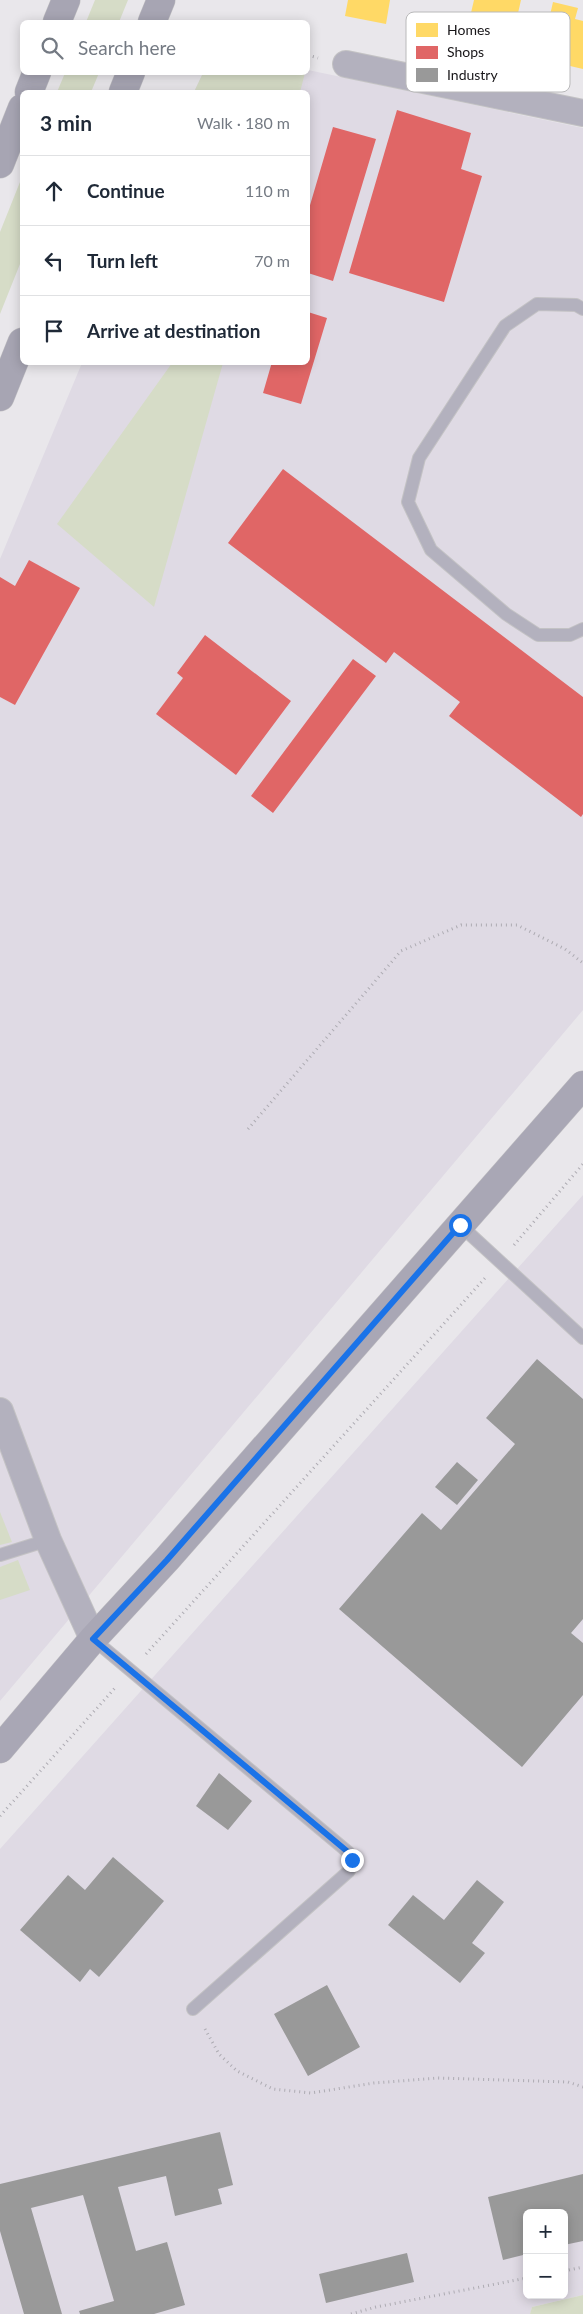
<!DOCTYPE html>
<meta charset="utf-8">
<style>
:root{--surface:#fff;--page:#f2f2f3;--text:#1f2937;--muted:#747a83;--line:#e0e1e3}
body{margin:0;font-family:Lato,sans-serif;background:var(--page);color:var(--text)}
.controls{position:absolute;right:15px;bottom:15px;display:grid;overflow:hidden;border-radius:8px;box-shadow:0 2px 12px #0003}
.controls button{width:45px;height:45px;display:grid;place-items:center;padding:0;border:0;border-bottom:1px solid var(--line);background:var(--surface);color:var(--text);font:25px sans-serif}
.stop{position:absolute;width:15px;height:15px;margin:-11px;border:4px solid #1a73e8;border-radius:50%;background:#fff}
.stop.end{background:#1a73e8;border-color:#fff;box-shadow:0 1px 5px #0008}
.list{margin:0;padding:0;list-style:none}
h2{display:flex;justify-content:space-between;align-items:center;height:65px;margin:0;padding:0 20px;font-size:21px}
h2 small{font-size:16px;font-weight:400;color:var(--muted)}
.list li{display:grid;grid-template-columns:32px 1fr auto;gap:15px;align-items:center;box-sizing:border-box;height:70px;padding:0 20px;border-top:1px solid var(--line)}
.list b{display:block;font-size:19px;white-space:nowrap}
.list em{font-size:16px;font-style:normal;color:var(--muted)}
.icon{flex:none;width:28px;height:28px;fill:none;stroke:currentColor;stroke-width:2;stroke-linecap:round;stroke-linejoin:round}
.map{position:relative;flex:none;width:583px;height:2314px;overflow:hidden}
.search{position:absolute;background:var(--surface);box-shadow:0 2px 12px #0003;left:20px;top:20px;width:290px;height:55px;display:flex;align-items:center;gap:12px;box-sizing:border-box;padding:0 18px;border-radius:8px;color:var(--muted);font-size:19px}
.panel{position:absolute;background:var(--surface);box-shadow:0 2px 12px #0003;left:20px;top:90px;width:290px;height:275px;border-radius:8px}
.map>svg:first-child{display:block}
</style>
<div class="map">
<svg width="583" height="2314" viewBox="0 0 583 2314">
<rect width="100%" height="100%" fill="#e9e7eb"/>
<path fill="#dfdae4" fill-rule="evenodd" d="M308,70L583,128V1010L0,1701V559L82,363L308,362V92H194L203,73L308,72Z
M583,1195V2295L532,2307L530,2314H0V1849ZM527,2213H564V2295H527Z"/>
<path fill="#d6dcc7" d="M95,0H128L119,22H86Z
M65,73V72L99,73L91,92H57Z
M203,73V72L305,73L300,92H194Z
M22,177V259L0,314V232Z
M172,363H223L154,607L57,524Z
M0,1512L12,1542L0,1545Z
M18,1560L30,1590L0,1600V1567Z
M583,2295V2314H530L532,2307Z"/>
<path fill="#ffd966" d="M348,0H390L386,24L345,16Z
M474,0H521L508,57L463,47Z
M553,2L578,8L575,19L583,21V69L540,59Z"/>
<path fill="#e06666" d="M397,110L471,133L461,169L482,176L444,302L349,273Z
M333,127L376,139L333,281L308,273V212Z
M308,312L327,318L301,404L263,393L272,362H308Z
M283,469L583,697V814L581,817L449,716L460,702L394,652L386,663L228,543Z
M29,560L80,588L15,705L0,697V577L15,586Z
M205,635L291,701L236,775L156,714L183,678L177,673Z
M353,659L376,676L273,813L251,796Z"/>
<path fill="#999" d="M537,1359L583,1399V1619L571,1633L583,1643V1695L522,1767L339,1609L422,1513L441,1530L515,1444L486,1418Z
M457,1462L478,1480L457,1505L435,1487Z
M219,1773L252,1801L228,1830L196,1806Z
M113,1857L164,1901L99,1977L90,1969L80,1982L20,1930L68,1875L85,1890Z
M477,1880L504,1902L472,1943L485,1953L460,1983L388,1925L413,1895L444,1920Z
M327,1985L360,2047L308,2076L274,2014Z
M220,2132L233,2185L218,2189L222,2204L175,2216L166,2176L118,2187L136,2251L167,2242L185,2305L154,2314H80L79,2311L114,2301L83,2195L31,2208L62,2314H24L0,2231V2184Z
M583,2174V2241L564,2245V2213H527V2254L503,2260L488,2197Z
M407,2253L414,2282L326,2303L319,2274Z"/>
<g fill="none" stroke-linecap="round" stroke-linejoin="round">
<g stroke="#c3c2c4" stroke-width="14">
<path id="lane" d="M583,309L576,305L537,304L505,326L419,458L408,502L431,550L506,614L538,635H570L583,629
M460,1225L583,1338
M0,1555L48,1540
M93,1639L348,1852L352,1860L349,1871L193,2009"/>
</g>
<g stroke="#c3c2c4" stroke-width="28">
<path id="street" d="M346,64L583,113
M0,1411L48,1540L93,1639"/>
</g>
<g stroke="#c3c2c4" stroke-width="29">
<path id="secondary" d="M0,1749L93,1639L167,1559L583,1085"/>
</g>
<g stroke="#c3c2c4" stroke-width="29">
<path id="highway" d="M57,22L66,0
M152,22L161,0
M29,92L37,72
M123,92L131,72
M0,164L22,108
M0,397L22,342"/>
</g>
<path stroke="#adabb2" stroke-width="3" stroke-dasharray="1 4" stroke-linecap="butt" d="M308,55L318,58
M248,1129L401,951L461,925H517L565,949L583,963
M514,1245L583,1164
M146,1654L485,1278
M0,1816L115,1688
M205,2029L219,2054L237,2071L273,2089L311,2093L374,2083L438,2078L568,2082L583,2087
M564,2271L583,2267
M351,2314L376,2307L527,2278"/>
<use href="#lane" stroke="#b3b1be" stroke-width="12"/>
<use href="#street" stroke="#b3b1be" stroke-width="26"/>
<use href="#secondary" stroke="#a9a7b5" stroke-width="28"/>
<use href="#highway" stroke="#a7a5b3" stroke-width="28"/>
</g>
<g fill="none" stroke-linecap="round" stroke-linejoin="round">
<path stroke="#1a73e8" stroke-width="6" d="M352,1860L348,1852L93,1639L167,1560L460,1225"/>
</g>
<rect x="406" y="12" width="164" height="80" rx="8" fill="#fff" stroke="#b9b9ba" stroke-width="1"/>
<rect x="416" y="23" width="22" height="14" fill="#ffd966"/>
<rect x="416" y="46" width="22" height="13" fill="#e06666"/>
<rect x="416" y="68" width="22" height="14" fill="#999"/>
<g font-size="14" fill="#171518">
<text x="447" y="35">Homes</text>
<text x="447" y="57">Shops</text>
<text x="447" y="80">Industry</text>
</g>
</svg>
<div class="controls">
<button>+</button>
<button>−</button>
</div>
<div class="stop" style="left:460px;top:1225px"></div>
<div class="stop end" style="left:352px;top:1860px"></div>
<div class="search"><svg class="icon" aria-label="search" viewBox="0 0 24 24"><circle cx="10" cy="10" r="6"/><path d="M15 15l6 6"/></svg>Search here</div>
<section class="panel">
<h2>3 min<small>Walk · 180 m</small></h2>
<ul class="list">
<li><svg class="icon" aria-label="ahead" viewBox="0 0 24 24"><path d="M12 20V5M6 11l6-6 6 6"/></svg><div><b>Continue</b></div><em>110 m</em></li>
<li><svg class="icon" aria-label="left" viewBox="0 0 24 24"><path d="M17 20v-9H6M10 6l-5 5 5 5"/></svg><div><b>Turn left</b></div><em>70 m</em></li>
<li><svg class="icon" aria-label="arrive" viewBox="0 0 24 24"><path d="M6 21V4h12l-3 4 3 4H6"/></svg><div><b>Arrive at destination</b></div></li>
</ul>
</section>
</div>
